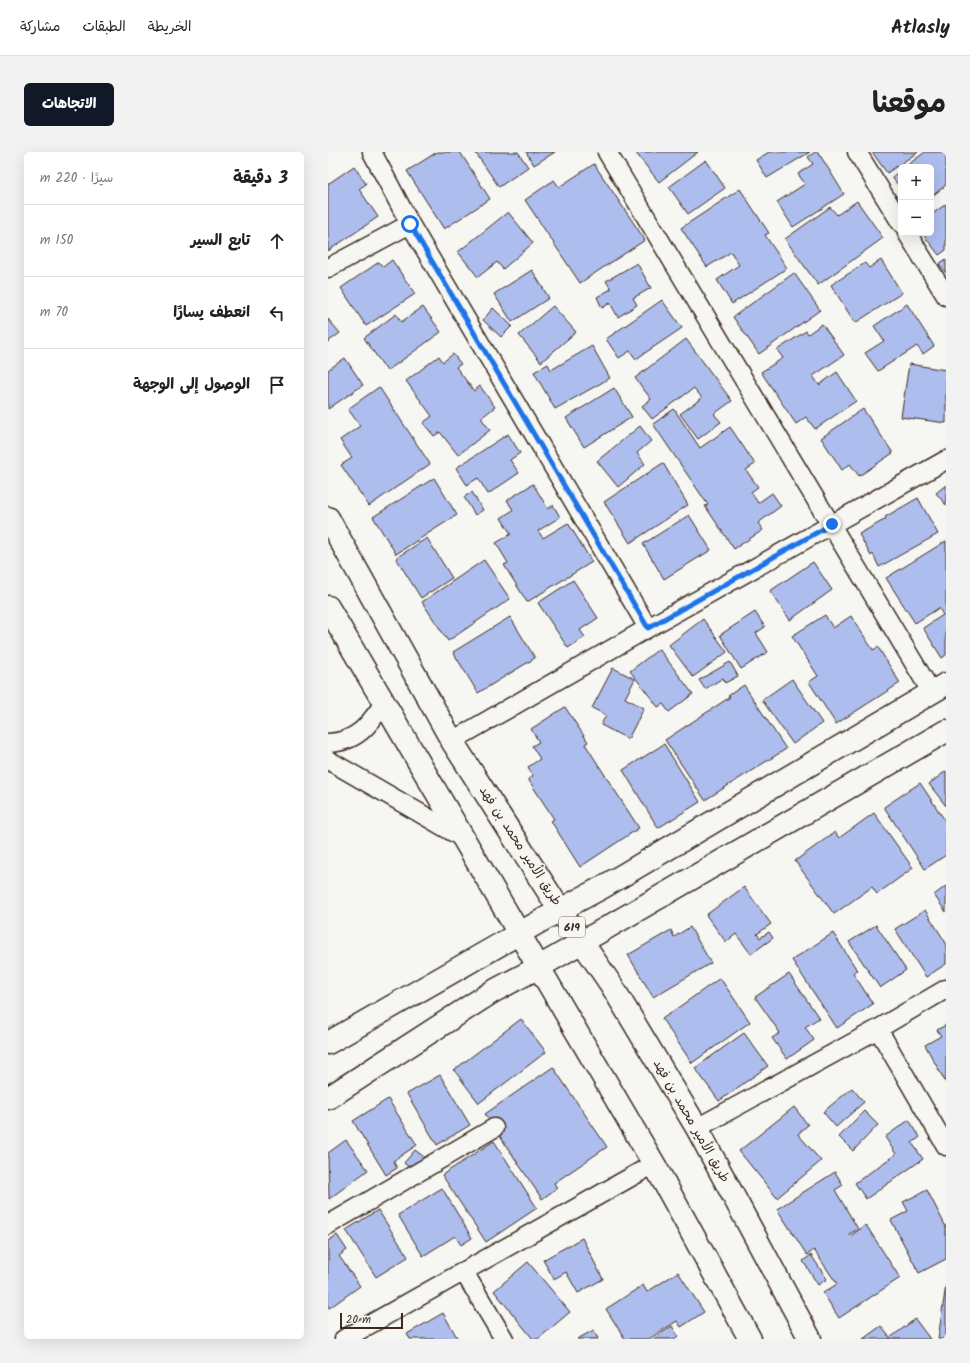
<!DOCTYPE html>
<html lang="ar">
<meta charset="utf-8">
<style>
:root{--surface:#fff;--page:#f2f2f2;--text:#222;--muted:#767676;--line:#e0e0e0;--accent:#111827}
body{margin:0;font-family:Kalam,"Playpen Sans Arabic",sans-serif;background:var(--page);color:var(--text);direction:rtl}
.controls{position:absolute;right:12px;top:12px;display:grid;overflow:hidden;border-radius:6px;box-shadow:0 4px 16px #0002}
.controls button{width:36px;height:36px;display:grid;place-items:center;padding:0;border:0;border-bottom:1px solid var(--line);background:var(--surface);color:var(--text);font:20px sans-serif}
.scale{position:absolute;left:12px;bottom:10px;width:63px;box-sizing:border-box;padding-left:4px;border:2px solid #3b2a1e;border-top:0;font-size:11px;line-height:14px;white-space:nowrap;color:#3b2a1e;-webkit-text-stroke:3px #f6f6f2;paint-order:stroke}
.stop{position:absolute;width:12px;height:12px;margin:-9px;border:3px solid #1a73e8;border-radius:50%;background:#fff}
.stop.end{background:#1a73e8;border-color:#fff;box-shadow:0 1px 4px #0008}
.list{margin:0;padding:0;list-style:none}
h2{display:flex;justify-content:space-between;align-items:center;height:52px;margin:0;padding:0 16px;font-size:17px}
h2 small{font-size:13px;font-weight:400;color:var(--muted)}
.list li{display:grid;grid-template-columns:26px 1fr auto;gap:12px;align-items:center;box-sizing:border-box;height:72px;padding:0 16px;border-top:1px solid var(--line)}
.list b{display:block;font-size:15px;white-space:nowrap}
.list em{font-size:13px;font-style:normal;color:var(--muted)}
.icon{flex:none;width:22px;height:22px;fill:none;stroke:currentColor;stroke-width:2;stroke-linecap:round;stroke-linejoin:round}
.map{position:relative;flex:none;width:618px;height:1187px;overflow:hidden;direction:ltr;border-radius:6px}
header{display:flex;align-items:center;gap:24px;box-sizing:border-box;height:56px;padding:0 20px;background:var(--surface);border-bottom:1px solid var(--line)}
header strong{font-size:19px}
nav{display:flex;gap:22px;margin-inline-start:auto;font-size:14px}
.intro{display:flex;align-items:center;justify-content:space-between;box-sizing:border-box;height:96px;padding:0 24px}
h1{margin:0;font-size:28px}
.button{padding:10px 18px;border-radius:6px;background:var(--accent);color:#fff;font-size:14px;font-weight:700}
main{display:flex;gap:24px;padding:0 24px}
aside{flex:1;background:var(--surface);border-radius:6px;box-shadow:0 4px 16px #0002}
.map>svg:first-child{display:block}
</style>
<header>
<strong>Atlasly</strong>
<nav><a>الخريطة</a><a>الطبقات</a><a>مشاركة</a></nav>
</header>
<div class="intro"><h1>موقعنا</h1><a class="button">الاتجاهات</a></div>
<main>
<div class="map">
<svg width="618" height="1187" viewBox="0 0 618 1187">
<rect width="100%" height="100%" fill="#f6f6f2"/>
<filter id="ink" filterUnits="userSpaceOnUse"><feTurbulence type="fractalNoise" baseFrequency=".025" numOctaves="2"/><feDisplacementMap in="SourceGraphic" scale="8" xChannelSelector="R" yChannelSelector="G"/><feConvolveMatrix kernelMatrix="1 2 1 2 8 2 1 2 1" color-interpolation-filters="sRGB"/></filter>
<g filter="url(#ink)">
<path fill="#adbded" stroke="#3b2a1e" d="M109,0H132L162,47L116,77L79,19Z
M147,0H190L200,15L171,35Z
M198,0H227L206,13Z
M307,0H370L331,30Z
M441,0H482L439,26L428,8Z
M487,0H490L516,42L465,75L449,50L477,32L470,22L485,12L480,5Z
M544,0H590L559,21Z
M597,0H618V33L603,45V15H577Z
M378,8L397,36L360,62L341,35Z
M266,12L317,88L252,131L197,48L226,28L231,35Z
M26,14L38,32L31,37L50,65L0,99V32Z
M573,18V37L564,25Z
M412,37L441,81L437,83L459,116L404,152L389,128L411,113L403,100L379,115L353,76Z
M529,49L555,86L490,133L457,87L502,55L509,63Z
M618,52V98L611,103L594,81H603V63Z
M180,60L205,91L175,117L169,110L150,125L130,100Z
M618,107V121L611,112Z
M64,108L87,142L38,174L13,136L51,110L55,115Z
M553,108L574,141L527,171L503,133L537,111L541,116Z
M309,111L323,136L305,146L309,153L290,165L282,151L274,156L269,145L283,137L278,129Z
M204,118L221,146L184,170L166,142Z
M466,121L492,158L431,202L405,165Z
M334,148L354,176L308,207L302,199L291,206L278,187Z
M579,152L606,194L595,202L589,194L550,219L537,201L556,189L546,174Z
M225,154L248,180L213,210L191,183Z
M95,155L113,180L59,219L36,186L68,162L73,170Z
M165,156L184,174L173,185L155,168Z
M0,167L12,181L0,190Z
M494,172L516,203L485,224L491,233L509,220L528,249L487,277L478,265L468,272L433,220L455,206L449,198L478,179L480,182Z
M358,187L404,249L386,262L393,270L370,287L352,262L374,246L366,236L324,267L314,254L323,247L307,226Z
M264,194L282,226L227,257L206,220L220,212L223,218Z
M125,202L133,212L128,215L146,239L152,234L167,255L153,266L162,278L130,303L112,280L106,284L95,271L104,264L78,229L111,204L115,210Z
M17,206L35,233L0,257V218Z
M581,212L618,218V271L573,265Z
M51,235L102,312L41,354L13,313L24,306L12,288L32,274L20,257Z
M286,236L304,265L256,295L238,266Z
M346,257L372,296L402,275L427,312L418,318L430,335L423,340L430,351L444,341L453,354L430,371L435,378L406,397L377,354L380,353L325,272Z
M535,257L565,301L531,324L522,312L514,318L493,286Z
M312,274L323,289L309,301L317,312L290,335L269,309Z
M180,282L192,301L182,308L191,321L160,342L150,326L139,333L128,316Z
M335,311L360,353L302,391L276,350Z
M106,326L129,363L68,402L45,365Z
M205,332L220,357L225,353L232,365L210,379L215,386L240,371L264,410L199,450L176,413L180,411L168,391L183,382L173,366L185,358L179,348Z
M618,333V353L608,341Z
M144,340L155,358L147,363L136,345Z
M590,346L610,382L551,415L545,402L543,404L531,382L558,367L557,365Z
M361,363L383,398L336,427L315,392Z
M99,386L124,426L93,446L68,406Z
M618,389V503L614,506L595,476L615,463L611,456L587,471L558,426Z
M156,408L182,447L120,489L94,450Z
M485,410L504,438L462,468L442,439Z
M245,428L270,466L252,478L257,485L240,496L210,451Z
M427,460L437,475L428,481L440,500L413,517L392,483Z
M497,463L505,476L523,464L545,498L550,495L572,531L508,572L481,530L490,524L464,484Z
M182,465L207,506L150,541L125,500Z
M375,467L399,500L365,525L341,493Z
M331,497L365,542L341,560L335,552L330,555L302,519Z
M402,510L410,524L397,531L395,526L377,537L371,528Z
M285,516L307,527L297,546L316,556L300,587L273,573L278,563L264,556Z
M464,527L494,571L465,592L434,548Z
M416,533L458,597L377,648L337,588L402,545L400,544Z
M237,555L260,590L257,592L311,676L252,715L223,669L226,667L200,627L205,624L200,615L212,607L204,594L211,590L203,577Z
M336,592L372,650L330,676L295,618Z
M618,619V654L601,632Z
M592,631L618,670V703L597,717L556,655Z
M546,661L585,716L549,742L544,735L506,762L467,709L507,680L511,686Z
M618,734V760L606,743Z
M416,735L443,772L429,782L432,786L441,780L445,786L423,802L408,782L398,790L378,763Z
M597,758L618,791V812L598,825L567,777Z
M548,773L578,818L552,836L521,790Z
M362,775L383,811L325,845L300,803L343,778L346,785Z
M505,781L529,818L525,821L545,852L509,876L464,808Z
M461,822L491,866L477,875L486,888L459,907L444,886L452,881L427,845Z
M392,826L422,870L364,911L334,867Z
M193,867L218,900L151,951L126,918Z
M618,873V931L597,893L613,884L609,878Z
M416,881L440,914L391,949L367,916Z
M225,915L279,995L226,1031L229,1036L214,1047L157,962Z
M112,923L142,973L109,993L79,942Z
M524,936L536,950L508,975L495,960Z
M60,947L89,993L65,1009L69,1016L58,1023L25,969Z
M466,955L480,973L470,982L493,1009L449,1046L411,999Z
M536,959L550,973L525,999L511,985Z
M581,968L592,985L584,991L595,1007L538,1047L527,1031L568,1002L557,985Z
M18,988L40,1018L1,1047L0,1001Z
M166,989L209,1056L158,1090L114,1023Z
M87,998L96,1005L85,1019L76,1011Z
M507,1020L515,1033L507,1038L530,1077L521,1082L522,1084L538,1073L572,1126L511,1166L495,1141L509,1132L486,1098L479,1103L449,1057Z
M114,1036L144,1086L133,1093L127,1084L95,1104L70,1063Z
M599,1038L618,1075V1107L591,1121L563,1068L580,1059L575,1050Z
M50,1058L80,1105L48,1125L18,1078Z
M9,1083L19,1098L11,1104L32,1134L0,1157V1089Z
M254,1086L275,1127L250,1141L238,1120L226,1127L215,1108Z
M483,1103L499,1127L490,1133L475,1109Z
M200,1110L242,1160L210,1187H205L166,1139Z
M350,1120L376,1160L353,1175L349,1169L321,1187H297L278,1157L315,1133L319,1140Z
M618,1133V1187H610Z
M115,1161L130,1187H82L79,1182Z
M587,1167L602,1187H535L553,1174L562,1186Z
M344,1174L350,1184L346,1187H325Z
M266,1178L270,1187H249Z"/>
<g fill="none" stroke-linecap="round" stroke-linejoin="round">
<g stroke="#3b2a1e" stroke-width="21">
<path id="street" d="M44,0L82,72L320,476
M279,0L604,541
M529,0L573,71
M579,81L618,144
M0,116L82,72
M124,589L320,476L618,308
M0,591C29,590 41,573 56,551
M0,608L135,686
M550,877L618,994
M369,976L550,877L618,837
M0,1073L166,976
M136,1120L176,1187
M16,1187L326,1012"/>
</g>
<g stroke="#3b2a1e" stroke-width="25">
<path id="secondary" d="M0,891L232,758L275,735L618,532
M0,946L164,840L211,815L618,579"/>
</g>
<g stroke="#3b2a1e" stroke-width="25">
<path id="highway" d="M0,366L124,589L232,758L284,834L369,976L482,1187
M0,455L326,1012L422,1187"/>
</g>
<use href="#street" stroke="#f6f6f2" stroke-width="18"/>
<use href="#secondary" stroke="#f6f6f2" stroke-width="22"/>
<use href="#highway" stroke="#f6f6f2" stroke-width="22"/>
</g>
</g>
<g fill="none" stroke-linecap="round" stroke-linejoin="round" filter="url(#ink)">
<path stroke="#1a73e8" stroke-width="5" d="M82,72L320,476L504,372"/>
</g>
<g text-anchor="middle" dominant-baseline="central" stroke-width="3" stroke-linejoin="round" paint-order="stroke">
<rect fill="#f6f6f2" stroke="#73675e" stroke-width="1" x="231" y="765" width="26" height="20" rx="3"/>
<g font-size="12" font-weight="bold" fill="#3b2a1e">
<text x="244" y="775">619</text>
</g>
<g font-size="13" fill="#3b2a1e" stroke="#f6f6f2">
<text transform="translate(192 694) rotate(57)">طريق الأمير محمد بن فهد</text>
<text transform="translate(363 969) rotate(60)">طريق الأمير محمد بن فهد</text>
</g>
</g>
</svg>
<div class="controls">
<button>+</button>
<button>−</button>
</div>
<div class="scale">20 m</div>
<div class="stop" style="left:82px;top:72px"></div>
<div class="stop end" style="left:504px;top:372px"></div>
</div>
<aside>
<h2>3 دقيقة<small>سيرًا · 220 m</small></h2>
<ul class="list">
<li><svg class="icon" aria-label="ahead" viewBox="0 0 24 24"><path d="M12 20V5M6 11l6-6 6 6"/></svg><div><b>تابع السير</b></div><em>150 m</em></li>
<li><svg class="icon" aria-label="left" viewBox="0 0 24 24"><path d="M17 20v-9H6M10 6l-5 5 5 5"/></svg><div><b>انعطف يسارًا</b></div><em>70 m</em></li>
<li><svg class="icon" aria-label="arrive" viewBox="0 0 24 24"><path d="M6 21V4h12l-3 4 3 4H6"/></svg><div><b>الوصول إلى الوجهة</b></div></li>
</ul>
</aside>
</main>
